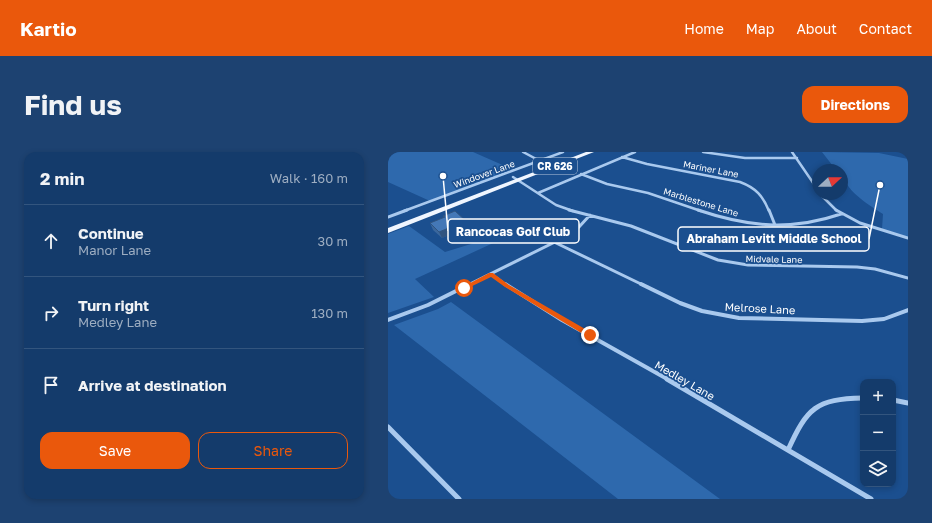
<!DOCTYPE html>
<meta charset="utf-8">
<style>
:root{--surface:#143b6b;--page:#1d4271;--text:#f1f3f6;--muted:#9dadc1;--line:#33557e;--accent:#ea580c}
body{margin:0;font-family:"Golos Text",sans-serif;background:var(--page);color:var(--text)}
.controls{position:absolute;right:12px;bottom:12px;display:grid;overflow:hidden;border-radius:8px;box-shadow:0 2px 6px #0003}
.controls button{width:36px;height:36px;display:grid;place-items:center;padding:0;border:0;border-bottom:1px solid var(--line);background:var(--surface);color:var(--text);font:20px sans-serif}
.compass{position:absolute;left:424px;top:12px;width:36px;height:36px;border-radius:50%;background:var(--surface);box-shadow:0 2px 6px #0003;rotate:68deg}
.stop{position:absolute;width:12px;height:12px;margin:-9px;border:3px solid #ea580c;border-radius:50%;background:#fff}
.stop.end{background:#ea580c;border-color:#fff;box-shadow:0 1px 4px #0008}
.list{margin:0;padding:0;list-style:none}
h2{display:flex;justify-content:space-between;align-items:center;height:52px;margin:0;padding:0 16px;font-size:17px}
h2 small{font-size:13px;font-weight:400;color:var(--muted)}
.list li{display:grid;grid-template-columns:26px 1fr auto;gap:12px;align-items:center;box-sizing:border-box;height:72px;padding:0 16px;border-top:1px solid var(--line)}
.list b{display:block;font-size:15px;white-space:nowrap}
.list p{margin:0;font-size:13px;white-space:nowrap;color:var(--muted)}
.list em{font-size:13px;font-style:normal;color:var(--muted)}
.actions{display:flex;gap:8px;padding:12px 16px}
.actions a{flex:1;padding:9px 0;border:1px solid var(--accent);border-radius:12px;text-align:center;font-size:14px;color:var(--accent)}
.actions .main{background:var(--accent);color:#fff}
.icon{flex:none;width:22px;height:22px;fill:none;stroke:currentColor;stroke-width:2;stroke-linecap:round;stroke-linejoin:round}
.map{position:relative;flex:none;width:520px;height:347px;overflow:hidden;border-radius:12px}
header{display:flex;align-items:center;gap:24px;box-sizing:border-box;height:56px;padding:0 20px;background:var(--accent);color:#fff}
header strong{font-size:19px}
nav{display:flex;gap:22px;margin-inline-start:auto;font-size:14px}
.intro{display:flex;align-items:center;justify-content:space-between;box-sizing:border-box;height:96px;padding:0 24px}
h1{margin:0;font-size:28px}
.button{padding:10px 18px;border-radius:12px;background:var(--accent);color:#fff;font-size:14px;font-weight:700}
main{display:flex;gap:24px;padding:0 24px}
aside{flex:1;background:var(--surface);border-radius:12px;box-shadow:0 2px 6px #0003}
.map>svg:first-child{display:block}
</style>
<header>
<strong>Kartio</strong>
<nav><a>Home</a><a>Map</a><a>About</a><a>Contact</a></nav>
</header>
<div class="intro"><h1>Find us</h1><a class="button">Directions</a></div>
<main>
<aside>
<h2>2 min<small>Walk · 160 m</small></h2>
<ul class="list">
<li><svg class="icon" aria-label="ahead" viewBox="0 0 24 24"><path d="M12 20V5M6 11l6-6 6 6"/></svg><div><b>Continue</b><p>Manor Lane</p></div><em>30 m</em></li>
<li><svg class="icon" aria-label="right" viewBox="0 0 24 24"><path d="M7 20v-9h11M14 6l5 5-5 5"/></svg><div><b>Turn right</b><p>Medley Lane</p></div><em>130 m</em></li>
<li><svg class="icon" aria-label="arrive" viewBox="0 0 24 24"><path d="M6 21V4h12l-3 4 3 4H6"/></svg><div><b>Arrive at destination</b></div></li>
</ul>
<div class="actions"><a class="main">Save</a><a>Share</a></div>
</aside>
<div class="map">
<svg width="520" height="347" viewBox="0 0 520 347">
<rect width="100%" height="100%" fill="#1b4f8f"/>
<path fill="#2e69ad" d="M0,0H85L126,18L42,49L0,30Z
M434,0L491,1L520,7V86L494,77L495,62C481,53 454,37 454,18H448Z
M127,70L138,76L27,127L46,145L0,161V82L21,74L57,100L83,92Z
M63,150L332,347H230L6,173L50,157Z"/>
<g fill="none" stroke-linecap="round" stroke-linejoin="round">
<path stroke="#a9c9ee" stroke-width="2.5" d="M135,0L152,9
M315,0L357,6H409
M404,0L430,38
M234,5L259,12L352,30C368,36 375,44 381,59
M193,22L219,32L260,41L313,59
M125,25L168,53L185,59
M150,41L247,0
M432,42L449,59
M16,59L175,0"/>
<path stroke="#a9c9ee" stroke-width="3" d="M181,58L243,74L330,108L360,113L469,115L487,117L520,126
M310,58C360,75 403,79 453,62
M381,58L387,73
M448,58L472,71L520,86
M0,65L19,58
M166,90L255,133
M103,122L118,133
M80,133L177,85L191,75L202,63"/>
<path stroke="#a9c9ee" stroke-width="4" d="M117,132L174,168L281,228
M253,132L292,151L314,159L351,166L474,169L496,167L520,158
M0,168L40,153L82,132"/>
<path stroke="#a9c9ee" stroke-width="5" d="M279,227L483,347
M505,248L520,251
M0,275L71,347
M400,298C419,256 428,247 475,246"/>
<path fill="#f0f6ff" fill-rule="evenodd" d="M198,0H206L0,81V76Z"/>
</g>
<path fill="#3a679d" d="M55,64L78,69L80,75L54,86L45,78L42,71L56,66Z"/>
<path fill="#305480" d="M78,69L80,75L54,86L51,80Z"/>
<path fill="#4478b7" stroke="#305480" d="M67,59L78,69L51,80L42,71L57,65L55,64Z"/>
<path fill="#ea580c" d="M101,121H105L121,133L204,181V185H200L117,135L103,125L78,137L73,136Z"/>
<g text-anchor="middle" dominant-baseline="central" stroke-width="3.5" stroke-linejoin="round" paint-order="stroke">
<g font-size="9" fill="#fff" stroke="#1b4f8f">
<text transform="translate(323 17) rotate(11)">Mariner Lane</text>
<text transform="translate(96 22) rotate(-20)">Windover Lane</text>
<text transform="translate(313 50) rotate(17)">Marblestone Lane</text>
<text transform="translate(386 107) rotate(1)">Midvale Lane</text>
</g>
<rect fill="#1b4f8f" stroke="#bbcadd" stroke-width="1" x="145" y="6" width="44" height="16" rx="3"/>
<g font-size="10" font-weight="bold" fill="#fff">
<text x="167" y="14">CR 626</text>
</g>
<g font-size="11" fill="#fff" stroke="#1b4f8f">
<text transform="translate(372 156) rotate(3)">Melrose Lane</text>
<text transform="translate(297 228) rotate(30)">Medley Lane</text>
</g>
</g>
<path fill="none" stroke="#fff" stroke-width="1.5" d="M55 24L60 79M492 33L481 87"/>
<g fill="#fff" stroke="#1b4f8f" stroke-width="1.5">
<circle cx="55" cy="24" r="4"/>
<circle cx="492" cy="33" r="4"/>
</g>
<g fill="#1b4f8f" stroke="#fff" stroke-width="1.5">
<rect x="60" y="67" width="131" height="24" rx="4"/>
<rect x="290" y="75" width="191" height="24" rx="4"/>
</g>
<g font-size="12" text-anchor="middle" font-weight="bold" fill="#fff">
<text x="125" y="84">Rancocas Golf Club</text>
<text x="386" y="91">Abraham Levitt Middle School</text>
</g>
</svg>
<div class="controls">
<button>+</button>
<button>−</button>
<button><svg class="icon" aria-label="layers" viewBox="0 0 24 24"><path d="M12 4l9 5-9 5-9-5zM3 14l9 5 9-5"/></svg></button>
</div>
<svg class="compass" viewBox="-18 -18 36 36"><path d="M0-13l5 13h-10z" fill="#e53935"/><path d="M0 13l5-13h-10z" fill="#9dadc1"/></svg>
<div class="stop" style="left:76px;top:136px"></div>
<div class="stop end" style="left:202px;top:183px"></div>
</div>
</main>
